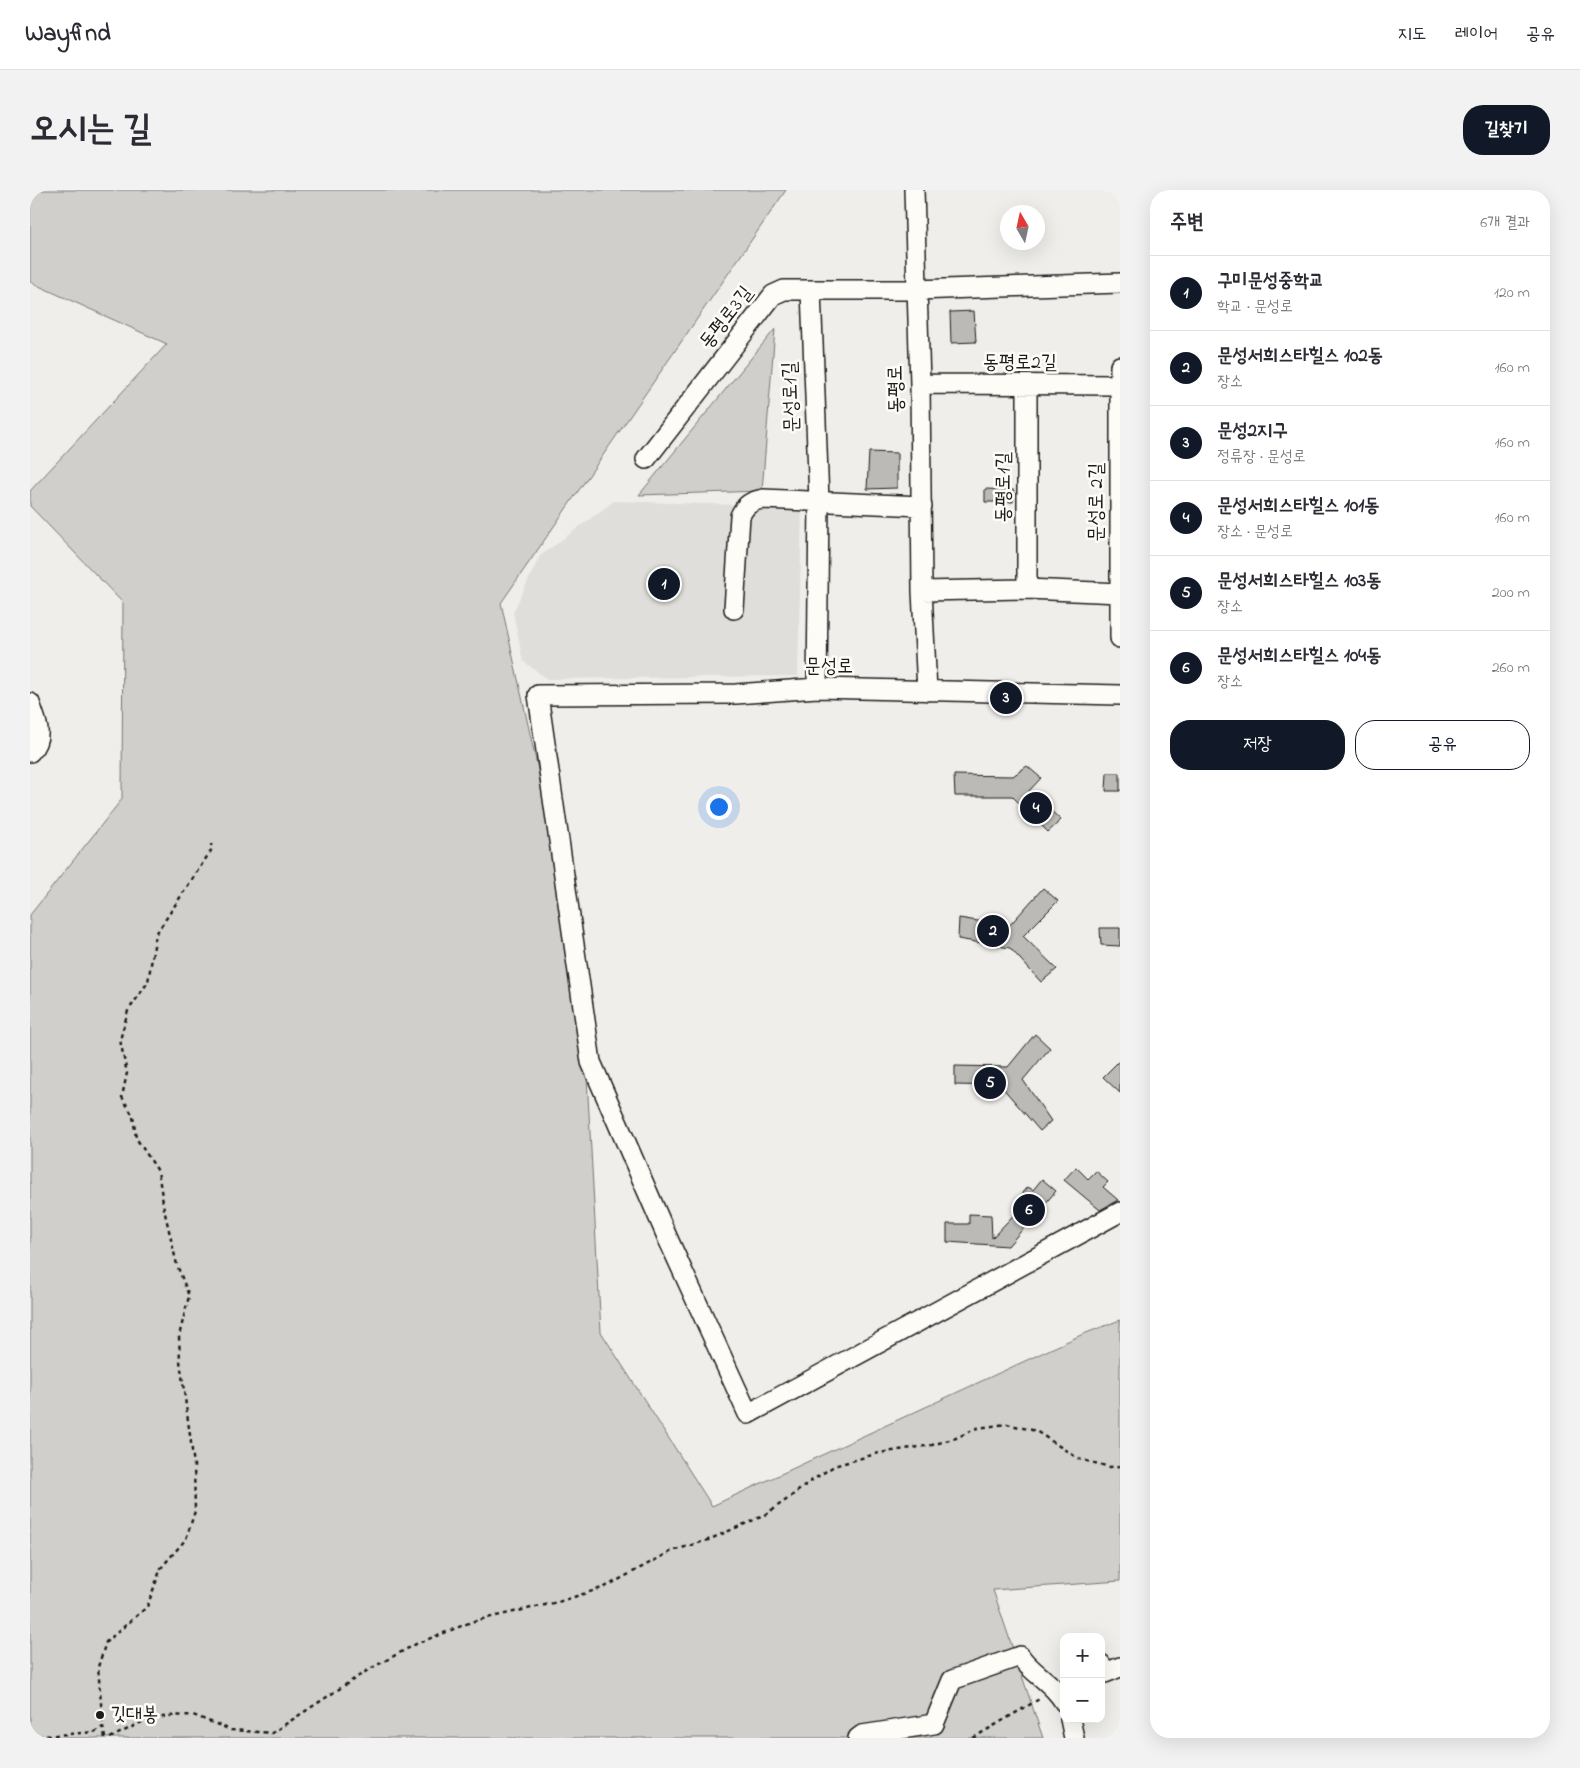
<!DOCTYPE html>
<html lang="ko">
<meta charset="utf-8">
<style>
:root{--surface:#fff;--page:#f2f2f3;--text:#2b2b33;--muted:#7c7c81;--line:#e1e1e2;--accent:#111827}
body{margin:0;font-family:"Indie Flower","Poor Story",sans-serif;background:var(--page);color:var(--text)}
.controls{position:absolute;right:15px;bottom:15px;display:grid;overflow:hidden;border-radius:10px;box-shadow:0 5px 20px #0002}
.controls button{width:45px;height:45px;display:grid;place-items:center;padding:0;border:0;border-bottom:1px solid var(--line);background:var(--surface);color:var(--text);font:25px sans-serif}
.compass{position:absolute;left:970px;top:15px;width:45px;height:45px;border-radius:50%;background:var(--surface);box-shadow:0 5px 20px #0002;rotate:351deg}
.you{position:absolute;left:688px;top:616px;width:18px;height:18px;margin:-12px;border:4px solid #fff;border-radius:50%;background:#1a73e8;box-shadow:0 0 0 8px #1a73e833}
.badge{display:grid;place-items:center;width:32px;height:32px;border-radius:50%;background:var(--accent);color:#fff;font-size:16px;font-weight:700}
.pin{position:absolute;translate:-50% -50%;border:2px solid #fff;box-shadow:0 1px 5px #0006}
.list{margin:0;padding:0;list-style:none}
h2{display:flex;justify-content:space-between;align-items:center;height:65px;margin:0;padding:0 20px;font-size:21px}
h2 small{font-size:16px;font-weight:400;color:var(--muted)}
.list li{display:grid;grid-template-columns:32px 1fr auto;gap:15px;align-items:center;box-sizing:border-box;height:75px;padding:0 20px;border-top:1px solid var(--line)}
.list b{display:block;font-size:19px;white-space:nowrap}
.list p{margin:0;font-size:16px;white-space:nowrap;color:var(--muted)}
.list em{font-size:16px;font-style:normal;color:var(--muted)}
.actions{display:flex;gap:10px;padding:15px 20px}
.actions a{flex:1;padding:11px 0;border:1px solid var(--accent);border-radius:20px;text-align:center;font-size:18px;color:var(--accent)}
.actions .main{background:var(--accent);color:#fff}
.map{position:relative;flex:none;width:1090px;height:1548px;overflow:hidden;border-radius:20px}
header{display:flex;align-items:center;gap:30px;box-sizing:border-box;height:70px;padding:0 25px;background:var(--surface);border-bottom:1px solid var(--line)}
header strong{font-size:24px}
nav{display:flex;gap:28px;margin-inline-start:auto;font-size:18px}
.intro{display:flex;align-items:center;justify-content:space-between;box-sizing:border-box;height:120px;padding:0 30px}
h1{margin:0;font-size:35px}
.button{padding:12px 22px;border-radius:20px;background:var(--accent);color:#fff;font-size:18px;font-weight:700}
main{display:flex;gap:30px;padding:0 30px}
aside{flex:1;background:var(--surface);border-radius:20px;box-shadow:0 5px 20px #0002}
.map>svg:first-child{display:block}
</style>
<header>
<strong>Wayfind</strong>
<nav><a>지도</a><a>레이어</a><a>공유</a></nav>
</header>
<div class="intro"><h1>오시는 길</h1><a class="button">길찾기</a></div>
<main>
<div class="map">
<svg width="1090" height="1548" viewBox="0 0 1090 1548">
<rect width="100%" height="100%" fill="#f0eeea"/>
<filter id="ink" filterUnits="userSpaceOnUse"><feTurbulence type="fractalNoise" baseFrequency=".02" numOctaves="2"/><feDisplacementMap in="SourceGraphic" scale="10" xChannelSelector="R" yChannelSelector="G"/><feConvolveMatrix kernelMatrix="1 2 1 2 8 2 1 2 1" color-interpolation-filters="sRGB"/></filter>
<g filter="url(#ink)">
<path fill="#e0deda" d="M584,311L772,317L768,486L517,489L493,471L483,422L510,366Z"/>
<path fill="#d0cfcc" stroke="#767674" d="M0,0H756L471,413L521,638L555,851L571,1142L682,1316L1051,1145L1090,1130V1391L963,1400L1013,1548H0V725L92,609L93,413L0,316V301L137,154L0,92Z
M745,139L732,301L609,305Z"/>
<path fill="#bbbab6" stroke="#1c1c1c" d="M944,121L946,152L921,153L920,122Z
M839,262L867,263V298L837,299Z
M955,299L984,300L983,312H955Z
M997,576L1011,588L999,601L1031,630L1018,642L982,606H925L924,585L983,586Z
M1077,583H1090V601H1076Z
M1013,698L1028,711L993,746L1027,779L1011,792L980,758L928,749L929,728L979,736Z
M1070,738H1090V756L1071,755Z
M1005,844L1020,858L993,890L1021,931L1010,941L971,896L925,895V876L978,877Z
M1090,870V903L1073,887Z
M1046,977L1058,989L1066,981L1078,992L1073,997L1088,1010L1070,1020L1034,990Z
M1012,989L1026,1001L978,1056L917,1052V1034H939V1024L961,1025L962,1048L993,1015L987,1010L998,997L1003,1000Z"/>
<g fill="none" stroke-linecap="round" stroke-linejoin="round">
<g stroke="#1c1c1c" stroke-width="22">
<path id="minor" d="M884,0L890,194L892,401L897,501
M781,100L789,311L787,498
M1090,176V448
M890,194L1090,195
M616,269L743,105L754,100H886L1090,93
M997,399V196
M892,401L997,399L1090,403
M704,419L710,326C715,315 721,311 733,309L892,316
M1090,505L787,498L706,504L508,505L561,872L638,1049L718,1224L1090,1022
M0,513C6,532 15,545 0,562
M1071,1474L1075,1483L1090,1477
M1040,1529L1044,1548
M828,1548L832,1545L904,1534L922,1490L990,1466C1002,1484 1023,1492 1034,1512"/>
</g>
<path stroke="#1c1c1c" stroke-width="2.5" stroke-dasharray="4 4" stroke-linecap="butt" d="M0,1547L64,1542L73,1537
M75,1548L73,1537L68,1477L76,1452L117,1417L131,1378L156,1349L165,1321L164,1275L150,1171L149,1146L159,1106L147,1075L134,1019L128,981L106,948L103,926L92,907L97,883L90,850L98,821L118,792L126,744L182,659L181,654
M80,1548L114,1531L138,1526L163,1525L201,1540L242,1543L338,1480L386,1454L444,1431L528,1412L575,1397L642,1361L678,1350L733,1326L759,1308L778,1293L804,1276L849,1263L902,1255L926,1248L947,1238L977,1234L1006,1241L1049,1269L1080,1277L1090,1276
M943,1548L1011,1508"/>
<use href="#minor" stroke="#fdfcf7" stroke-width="19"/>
</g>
</g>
<circle fill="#1c1c1c" stroke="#fdfcf7" stroke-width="2" cx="70" cy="1525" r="5"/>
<g text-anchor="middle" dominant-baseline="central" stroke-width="5" stroke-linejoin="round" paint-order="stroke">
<g font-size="20" fill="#1c1c1c" stroke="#fdfcf7">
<text transform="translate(697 128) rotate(-52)">동평로3길</text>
<text x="990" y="173">동평로2길</text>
<text transform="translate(867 199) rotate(-91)">동평로</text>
<text transform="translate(762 207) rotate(-92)">문성로1길</text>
<text transform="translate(974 297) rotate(-90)">동평로1길</text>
<text transform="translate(1067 312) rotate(-90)">문성로 2길</text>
<text x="799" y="477">문성로</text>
</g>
<g font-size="20" fill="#1c1c1c" stroke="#fdfcf7" text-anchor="start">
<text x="80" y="1525">깃대봉</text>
</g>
</g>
</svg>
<div class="controls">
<button>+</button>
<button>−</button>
</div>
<svg class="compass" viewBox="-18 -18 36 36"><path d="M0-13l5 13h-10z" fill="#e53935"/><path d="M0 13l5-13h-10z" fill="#7c7c81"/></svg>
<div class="you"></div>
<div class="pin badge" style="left:634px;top:394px">1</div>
<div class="pin badge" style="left:963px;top:741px">2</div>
<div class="pin badge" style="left:976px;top:508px">3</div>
<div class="pin badge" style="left:1006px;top:618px">4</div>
<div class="pin badge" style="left:960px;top:893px">5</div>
<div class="pin badge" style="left:999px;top:1020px">6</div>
</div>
<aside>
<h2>주변<small>6개 결과</small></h2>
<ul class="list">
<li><span class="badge">1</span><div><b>구미문성중학교</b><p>학교 · 문성로</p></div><em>120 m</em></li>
<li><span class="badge">2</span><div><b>문성서희스타힐스 102동</b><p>장소</p></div><em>160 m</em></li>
<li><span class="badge">3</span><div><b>문성2지구</b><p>정류장 · 문성로</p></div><em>160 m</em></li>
<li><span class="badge">4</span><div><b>문성서희스타힐스 101동</b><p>장소 · 문성로</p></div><em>160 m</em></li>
<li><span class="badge">5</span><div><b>문성서희스타힐스 103동</b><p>장소</p></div><em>200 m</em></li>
<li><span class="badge">6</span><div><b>문성서희스타힐스 104동</b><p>장소</p></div><em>260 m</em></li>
</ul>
<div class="actions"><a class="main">저장</a><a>공유</a></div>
</aside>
</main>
